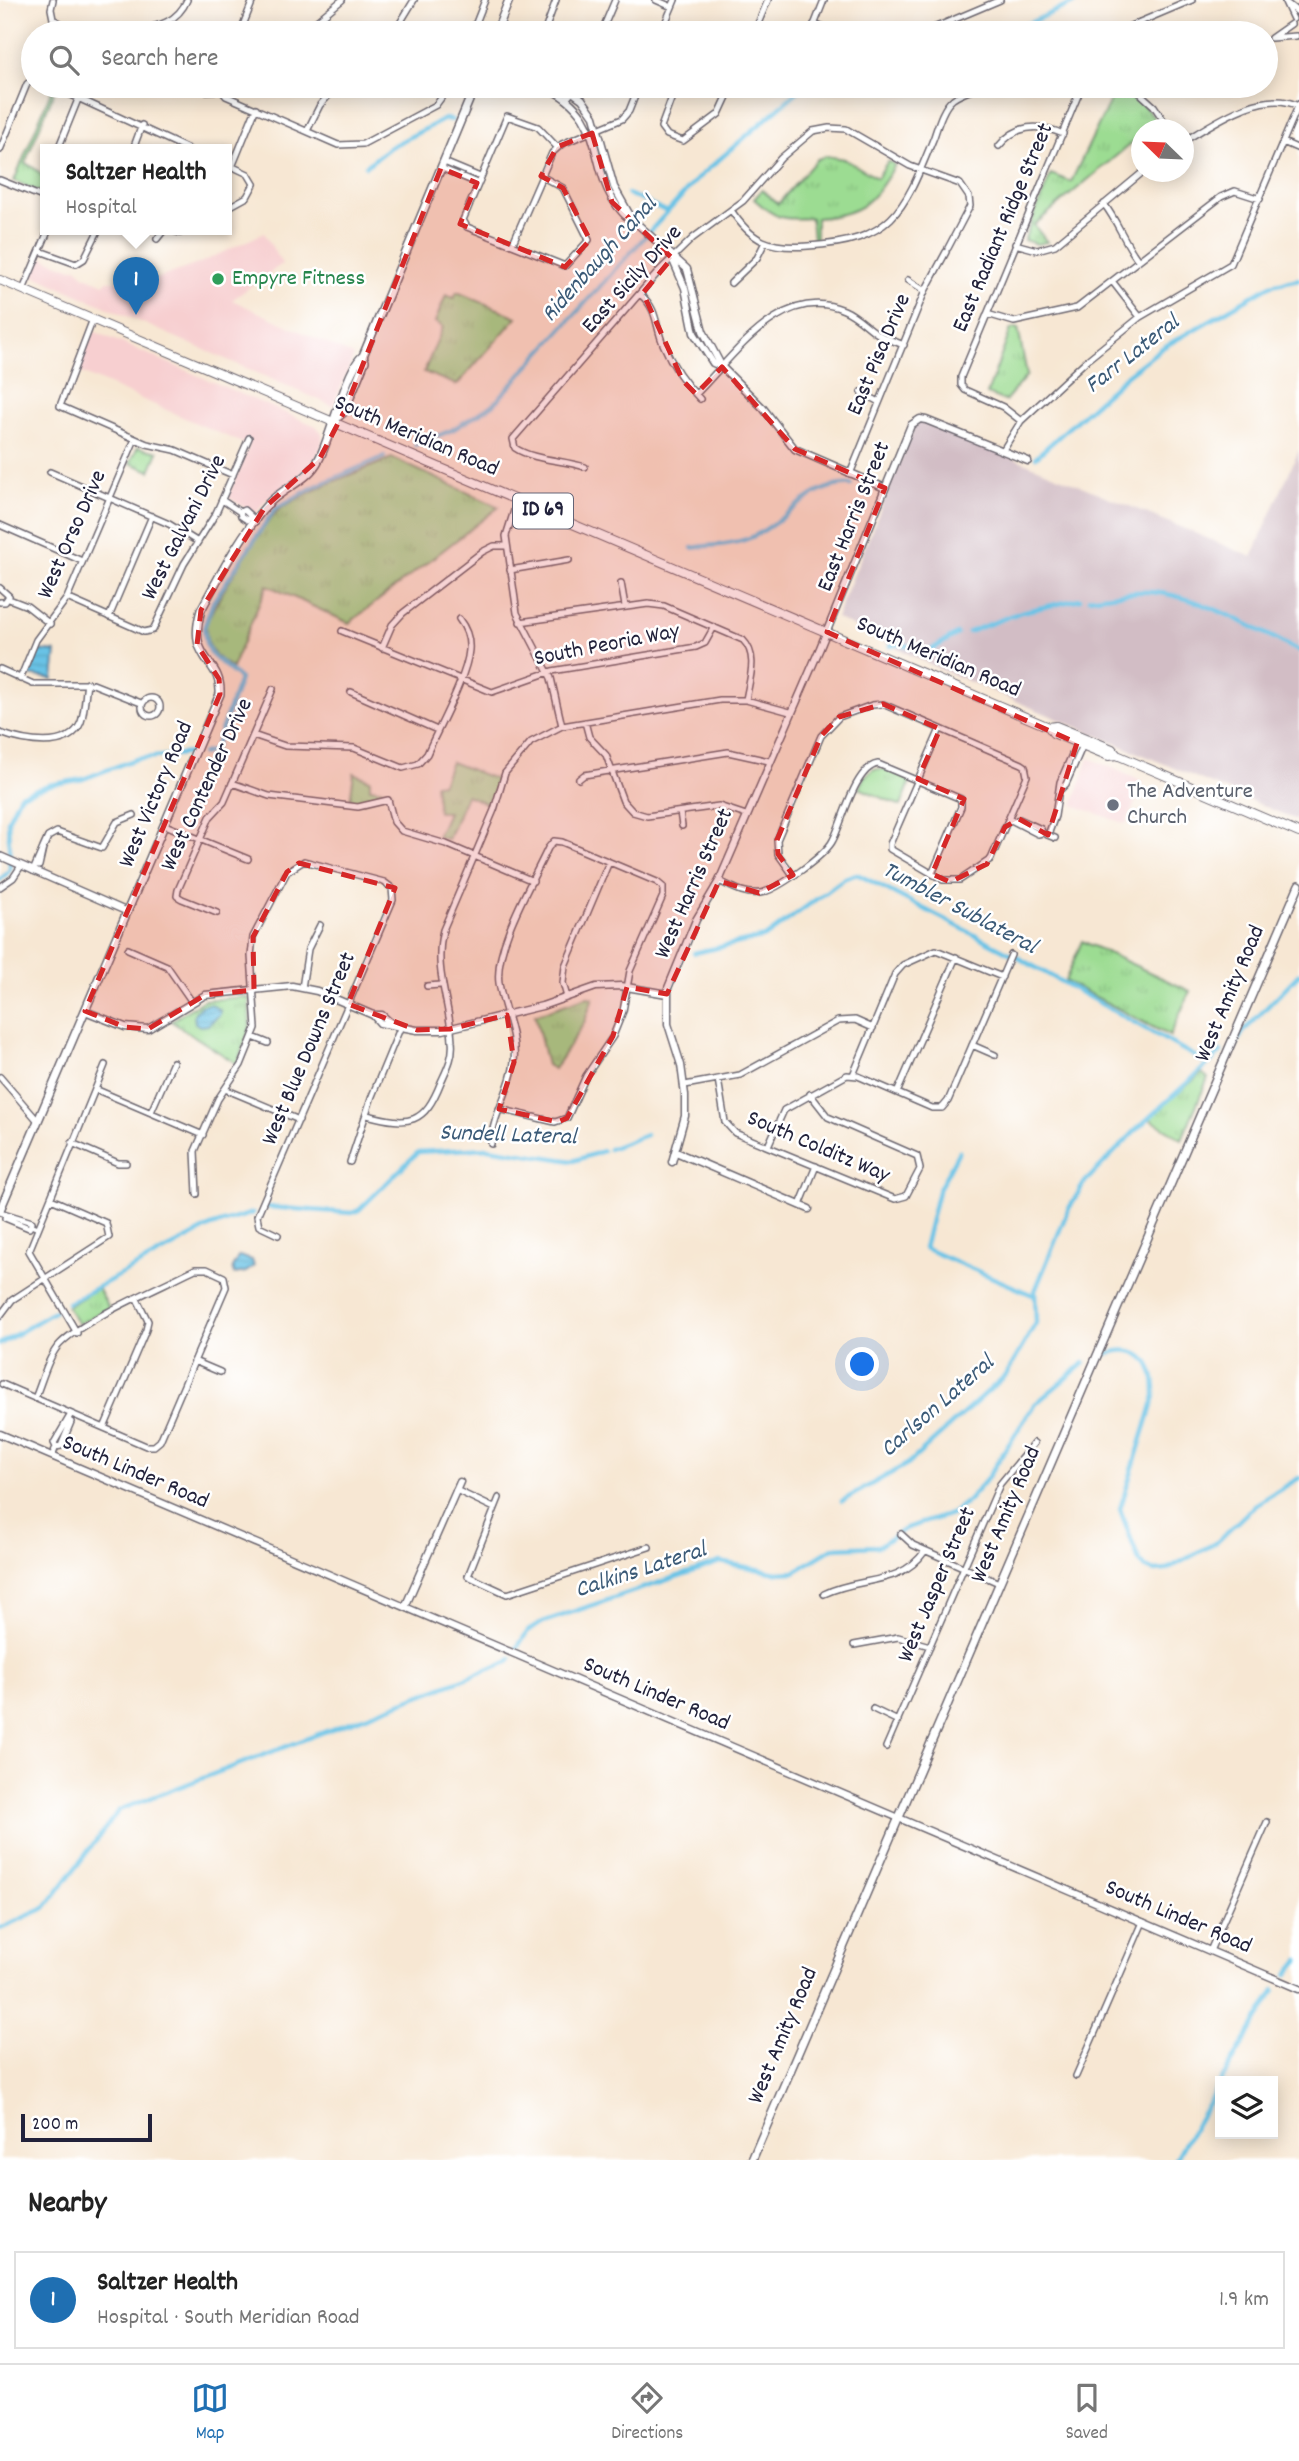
<!DOCTYPE html>
<meta charset="utf-8">
<style>
:root{--surface:#fff;--page:#f6f6f6;--text:#222;--muted:#767676;--line:#e0e0e0;--accent:#1f6fb2}
body{margin:0;font-family:Dekko,sans-serif;background:var(--page);color:var(--text)}
.controls{position:absolute;right:21px;bottom:21px;display:grid;overflow:hidden;border-radius:0px;box-shadow:0 4px 18px #0003}
.controls button{width:63px;height:63px;display:grid;place-items:center;padding:0;border:0;border-bottom:2px solid var(--line);background:var(--surface);color:var(--text);font:35px sans-serif}
.compass{position:absolute;left:1131px;top:119px;width:63px;height:63px;border-radius:50%;background:var(--surface);box-shadow:0 4px 18px #0003;rotate:293deg}
.scale{position:absolute;left:21px;bottom:18px;width:131px;box-sizing:border-box;padding-left:7px;border:4px solid #22223b;border-top:0;font-size:19px;line-height:24px;white-space:nowrap;color:#22223b;-webkit-text-stroke:5px #fff;paint-order:stroke}
.you{position:absolute;left:863px;top:1365px;width:24px;height:24px;margin:-18px;border:5px solid #fff;border-radius:50%;background:#1a73e8;box-shadow:0 0 0 10px #1a73e833}
.badge{display:grid;place-items:center;width:46px;height:46px;border-radius:50%;background:var(--accent);color:#fff;font-size:23px;font-weight:700}
.pin{position:absolute;translate:-50% -58px;filter:drop-shadow(0 2px 4px #0008)}
.pin::after{content:'';position:absolute;top:37px;width:24px;height:21px;background:inherit;clip-path:polygon(0 0,100% 0,50% 100%)}
.popup{position:absolute;left:40px;top:144px;width:192px;height:91px;box-sizing:border-box;display:grid;place-content:center;border-radius:0px;background:var(--surface);filter:drop-shadow(0 2px 5px #0005);font-size:23px;white-space:nowrap;color:var(--muted)}
.popup b{font-size:26px;color:var(--text)}
.popup::after{content:'';position:absolute;left:50%;top:100%;margin-left:-14px;border:14px solid transparent;border-top-color:var(--surface)}
.list{margin:0;padding:0;list-style:none}
h2{display:flex;justify-content:space-between;align-items:center;height:91px;margin:0;padding:0 28px;font-size:30px}
h2 small{font-size:23px;font-weight:400;color:var(--muted)}
.list li{display:grid;grid-template-columns:46px 1fr auto;gap:21px;align-items:center;box-sizing:border-box;height:98px;margin:0 14px 14px;padding:0 14px;border:2px solid var(--line);border-radius:0px}
.list b{display:block;font-size:26px;white-space:nowrap}
.list p{margin:0;font-size:23px;white-space:nowrap;color:var(--muted)}
.list em{font-size:23px;font-style:normal;color:var(--muted)}
.icon{flex:none;width:38px;height:38px;fill:none;stroke:currentColor;stroke-width:2;stroke-linecap:round;stroke-linejoin:round}
.map{position:relative;flex:none;width:1299px;height:2160px;overflow:hidden}
.search{position:absolute;background:var(--surface);box-shadow:0 4px 18px #0003;left:21px;right:21px;top:21px;height:77px;display:flex;align-items:center;gap:18px;box-sizing:border-box;padding:0 24px;border-radius:38px;color:var(--muted);font-size:26px}
.sheet{height:203px;background:var(--surface)}
nav{display:flex;justify-content:space-around;align-items:center;box-sizing:border-box;height:98px;border-top:2px solid var(--line);background:var(--surface);font-size:19px;color:var(--muted)}
nav a{display:grid;justify-items:center;gap:4px}
nav .on{color:var(--accent)}
.map>svg:first-child{display:block}
</style>
<div class="map">
<svg width="1299" height="2160" viewBox="0 0 1299 2160">
<defs>
<pattern id="grass-tufts" width="24" height="20" patternUnits="userSpaceOnUse" patternTransform="scale(1.75)"><rect width="24" height="20" fill="#9cdc92"/><path d="M3 7l-1-3M5 7V3M7 7l1-3M15 17l-1-3M17 17v-4M19 17l1-3" fill="none" stroke="#86bc7f"/></pattern>
<pattern id="water-rules" width="6" height="5" patternUnits="userSpaceOnUse" patternTransform="scale(1.75)"><rect width="6" height="5" fill="#69c3e6"/><path d="M0 2.5h6" fill="none" stroke="#5ba7c6"/></pattern>
</defs>
<rect width="100%" height="100%" fill="#fff"/>
<filter id="ink" filterUnits="userSpaceOnUse"><feTurbulence type="fractalNoise" baseFrequency=".0143" numOctaves="2"/><feDisplacementMap in="SourceGraphic" scale="14" xChannelSelector="R" yChannelSelector="G"/><feConvolveMatrix kernelMatrix="1 2 1 2 8 2 1 2 1" color-interpolation-filters="sRGB"/></filter>
<filter id="wash" filterUnits="userSpaceOnUse"><feTurbulence type="fractalNoise" baseFrequency=".00686" numOctaves="4" result="noise"/><feDisplacementMap in="SourceGraphic" scale="28" xChannelSelector="R" yChannelSelector="G"/><feGaussianBlur stdDeviation="1.57" result="paint"/><feColorMatrix in="noise" values="0 0 0 0 0 0 0 0 0 0 0 0 0 0 0 0 0 1.4 0 .05"/><feComposite in="paint" operator="in"/></filter>
<g filter="url(#wash)">
<rect width="100%" height="100%" fill="#f7e7d3"/>
<path fill="#f7cfd0" d="M264,233L282,264L232,300L354,356L333,406L33,275L41,257L70,268H78L83,275L104,284L106,281L153,280L198,264Z
M96,332L316,426L322,433L323,443L314,462L303,475L265,501L255,514L228,497L249,446L77,371L91,334Z
M1089,758L1144,782L1126,824L1073,805Z"/>
<path fill="#d2bdc5" d="M918,418L1252,557L1299,450V821L935,667L836,618Z"/>
<path fill="url(#grass-tufts)" stroke="#5f7f66" stroke-width="2" d="M1117,86L1133,94L1159,123L1150,129L1142,130L1141,135L1034,225L1047,242L1037,244L1024,240L1051,174L1071,182Z
M51,91L54,92L25,163C41,171 45,176 45,194L14,181Z
M826,156L844,159L877,178L888,161L895,165C872,203 861,215 816,218V240H813L811,218C781,220 776,219 754,199L762,190L778,204L817,159Z
M457,292L517,317L457,385L424,372L443,327L435,322L446,295L454,298Z
M1018,328L1027,375L1005,401L987,394L1011,329Z
M138,447L158,452L150,471L130,463Z
M392,458L499,507L349,623L267,585L232,668C215,658 205,648 206,626C207,613 268,517 280,509C313,487 355,474 392,458Z
M451,762L497,780L490,805L466,795L448,839L437,837L448,812H438L435,784L442,783Z
M874,769H885L911,780L901,806L859,788L864,777Z
M354,773L370,780V788L390,791L363,802L350,801Z
M1082,941L1190,991L1170,1036L1065,981Z
M245,997L249,999L250,1027L237,1064L171,1021L204,1000Z
M587,997L593,998L584,1023L554,1069L547,1065L535,1015Z
M1202,1073L1208,1078L1182,1139L1148,1118Z
M98,1288L109,1308L78,1324L67,1307Z"/>
<path fill="url(#water-rules)" stroke="#467290" stroke-width="2" d="M39,650L56,652L53,679L29,675Z
M210,1004L220,1010V1014L208,1025L200,1026L195,1023L194,1014L201,1006Z
M239,1256L252,1260L254,1266L246,1272L234,1274L232,1268Z"/>
<g fill="none" stroke-linecap="round" stroke-linejoin="round">
<path stroke="#69c3e6" stroke-width="4.5" d="M1007,33L1080,0
M366,166L390,147L445,119L452,120
M628,194L666,211
M415,445L452,430L493,405L699,177L804,86
M1036,457L1127,375L1162,348L1271,285L1299,279
M692,548C710,545 735,545 752,537C786,522 811,482 851,485
M1089,598C1105,596 1121,593 1137,592C1190,589 1254,628 1299,651
M969,632L1021,612L1080,599
M890,646L899,644L929,651L957,634
M202,754L214,750L240,679L211,654L206,643L204,628L213,602L275,509L314,487L384,457
M0,880L10,870L8,820L20,795L49,785L83,779L136,759L192,753
M694,953L765,937L845,878L857,874L1017,957L1207,1063
M1232,1051L1243,1032L1299,974
M609,1149L646,1135
M959,1151L938,1191L924,1248L1035,1296
M267,1207L352,1213L359,1210L418,1152L488,1148L573,1161L603,1151
M68,1303L211,1226L253,1213
M0,1344L55,1311
M1104,1355C1139,1341 1156,1361 1155,1396L1120,1509L1139,1561L1146,1568L1155,1571L1166,1570L1217,1542L1255,1505L1299,1478
M842,1501L909,1463L1006,1375L1036,1323L1035,1291L1068,1210L1085,1182L1139,1127L1221,1052
M516,1649L528,1631L543,1622L720,1562L777,1573L794,1572L833,1548L879,1546L906,1528L951,1514L968,1501L986,1480L1034,1405L1084,1363
M0,1928L45,1908L119,1810L508,1662L511,1658
M1287,1975L1299,1960
M1221,2081L1275,1990
M1175,2160L1220,2083"/>
</g>
</g>
<g filter="url(#ink)">
<g fill="none" stroke-linecap="round" stroke-linejoin="round">
<g stroke="#6d6770" stroke-width="8">
<path id="minor" d="M53,0L51,9L53,19L78,33
M656,0L672,7
M1293,19L1285,2L1299,13
M814,24L836,33
M1291,24L1271,38L1296,36
M127,33C151,27 176,26 187,0
M240,33L253,0
M302,33L342,0
M394,33L414,0
M472,33L485,0
M544,33L556,0
M601,33L615,0
M661,33L675,0
M698,33L708,25L728,33
M754,33L768,0
M811,33L824,0
M922,33L1000,0
M1114,33L1192,0
M52,86L188,149
M196,86L207,91L221,90
M661,86L674,91
M676,86L661,127L667,135L683,141L719,114L732,86
M1132,86L1154,106L1170,130
M221,90L226,96L338,145L363,144L436,105L450,86
M567,98L578,86
M308,129L320,105L337,86
M1184,141C1214,123 1263,88 1298,106
M1283,142L1299,149
M999,146C1017,123 1040,124 1063,134
M58,149L79,97
M133,149L142,125
M0,150L27,84L33,79
M444,162L480,177
M227,164L248,174L254,184
M232,167L256,108
M441,168L477,183
M541,176L563,188L589,240L565,266L467,227L463,220L507,116L538,127L557,147
M0,180L45,198
M1104,204C1118,222 1124,242 1138,260
M227,208L247,197L254,184
M731,210C752,242 770,249 808,246C894,241 904,211 934,137C938,125 943,107 953,99C961,93 973,90 982,86
M167,229L180,233L186,229
M157,239L165,229
M1015,244L1037,250L1055,245L1143,172
M512,245L552,153L562,144L622,119L629,111L639,86
M40,251L76,264L84,259L99,229
M908,280L925,291
M1112,281L1140,317
M731,283L757,258L765,242
M23,290L49,229
M641,295C658,310 655,325 663,344C672,365 684,383 700,399
M987,314L1014,322L1077,308L1221,197L1235,191L1260,199
M93,319L60,406L147,444L175,450L233,475
M861,392L879,402
M696,394C734,356 782,283 844,310C856,315 864,324 875,332C883,338 894,341 904,345
M1021,421L1003,407L965,390L961,385V377L1082,86
M1003,450L1021,421L1087,360L1140,317L1231,264L1299,104
M585,467C563,460 533,460 515,448L513,439L661,269L693,238L743,201L781,158L813,131L829,128L846,129L910,166L960,184L969,197L970,206L948,248
M50,472L169,524L198,542
M850,474L925,291L946,252
M222,500L240,512
M517,501L506,536L517,613L551,678L562,726
M250,517L247,520L241,516L240,512L244,510L256,521
M0,525L82,561
M510,570L569,560
M621,583L625,606
M0,588L9,596L5,602H0
M67,598L144,632L153,630L184,564L216,513L249,438
M9,599L27,606L50,624
M109,617L152,516
M520,622L648,604L664,606L743,640C759,656 749,680 746,700
M342,631L492,692L552,671L696,647L705,643L714,627
M382,648L392,625L403,613L482,552L494,546H506
M0,669L33,684H93L141,703
M20,679L36,640L67,598L135,439
M351,692L437,730
M142 707a9 9 0 1 1 18 0a9 9 0 1 1-18 0Z
M585,722L589,737L606,755L623,801L633,812L647,816L719,806L746,815
M0,733C22,741 69,752 81,722C85,710 85,695 87,683
M253,735L285,746L354,748L403,768L418,764L427,754C438,728 467,677 469,650C470,638 466,628 459,619
M579,779L584,775L728,752L769,761
M232,783L269,796L358,807L388,800L394,822L402,831L446,844L533,881
M1060,790L1066,784L1083,745
M680,812L682,826
M1009,819L1038,834L1042,833L1041,829L1019,819L1015,821
M165,825L248,859
M1045,834L1055,838
M1048,835L1055,816L1060,782L1077,743
M43,848L48,837L57,832L102,848L117,822L134,815
M33,871L43,848L39,866H36
M793,875L778,854L777,840L821,736L839,717L872,705L883,704L1022,764L1025,766L1027,776L991,859L960,880H943L890,849V844L940,729
M719,881C732,887 745,895 760,893C776,891 826,855 833,840C843,821 855,767 878,764L961,799V807L932,874
M0,887L13,878L21,866
M217,913L182,899L177,896L178,890L210,817L224,802L273,689
M128,949L167,966L192,1002
M427,986L440,985
M302,988L308,949L320,925
M567,997L563,983L565,966L609,862
M253,1037L268,1043
M972,1045L995,1055
M853,1075L895,974L903,965L936,950L1002,977
M0,1077L38,1121
M718,1079L725,1122L735,1133L895,1199L906,1196L920,1169L917,1156L828,1117L810,1094
M685,1085L740,1075L838,1021L855,1020L873,1028
M95,1089L203,1135
M225,1089L299,1120
M897,1093L956,957
M151,1112L173,1062
M367,1115C410,1126 424,1125 441,1082C447,1069 454,1056 452,1041C450,1002 433,970 443,930L494,810L505,773L531,742L562,726L720,700H746L790,712
M72,1143L118,1163H126
M491,1144C492,1115 511,1091 514,1062C517,1035 503,1009 499,983C494,945 532,883 548,848L554,841L562,842L657,882L663,887V896L630,971L623,1011L613,1036L586,1076L567,1118L555,1122L499,1109
M768,1146L784,1110L847,1075L858,1076L932,1108H942L948,1101L1011,955
M350,1162L372,1096L401,1026
M197,1194L195,1151L218,1099L241,1065L256,1028L251,956L253,937L287,872L304,861L384,882L392,888L393,900L257,1216L259,1226L278,1235
M800,1205L816,1166
M0,1212L32,1222L31,1225L38,1228
M6,1214L5,1218L29,1228L31,1225
M0,1316L12,1300L109,1237L106,1223L51,1199
M77,1333L29,1251L105,1065
M194,1361L220,1372
M2,1384L146,1446H154L160,1441L226,1287L224,1277L207,1269H195C160,1287 86,1318 60,1344C48,1356 42,1382 35,1398
M104,1428L146,1330L148,1321L137,1299
M56,1447L61,1446L71,1422L68,1420
M52,1456L56,1447L54,1443L71,1414
M456,1490L494,1508
M499,1498L468,1576L507,1594L649,1547
M901,1534L913,1545L999,1583
M824,1594C860,1576 900,1587 925,1551
M854,1645L898,1637L930,1646
M873,1709L898,1721
M886,1747L1000,1484L1034,1443
M1210,1951L1267,1822
M1076,2076L1143,1922"/>
</g>
<g stroke="#6d6770" stroke-width="9">
<path id="tertiary" d="M543,86C616,117 580,176 630,220
M564,86L582,99L594,116L614,187L632,219L687,269L703,331L722,367
M672,258L685,288L694,333L713,363L722,367L763,408L795,449L885,488
M0,856L128,912
M85,1011L125,1027L148,1029L205,995L292,986L317,991L373,1015H382L391,1023
M373,1015L380,1023L417,1030H443L542,1006L596,987L621,986L667,994
M676,1152L809,1209
M672,1162L685,1116V1095L681,1065L668,1024V988L696,920L719,881L820,648L911,425L920,419L926,420L1028,461
M0,1434L1299,1989
M405,1607L460,1482"/>
</g>
<g stroke="#6d6770" stroke-width="10">
<path id="secondary" d="M496,33L509,0
M337,418L344,412L365,361L363,356
M0,1210L220,694C222,658 186,662 201,610C220,575 241,534 267,505C283,487 308,482 319,459C331,437 347,367 363,356L475,86
M752,2160L1299,885"/>
</g>
<g stroke="#6d6770" stroke-width="10">
<path id="primary" d="M0,280L1049,727L1056,726L1112,749L1117,755
M1049,727L1053,733L1109,756L1117,755L1299,833"/>
</g>
<use href="#minor" stroke="#fff" stroke-width="5"/>
<use href="#tertiary" stroke="#fff" stroke-width="6"/>
<use href="#secondary" stroke="#fff" stroke-width="7"/>
<use href="#primary" stroke="#fff" stroke-width="8"/>
</g>
</g>
<path fill="#d62828" fill-opacity="0.2" stroke="#d62828" stroke-width="5" stroke-dasharray="14 9" stroke-linejoin="round" d="M592,133L612,202L672,258L643,293L683,381L696,394L722,367L795,449L885,488L827,632L1077,743L1048,835L1019,819L1005,827L987,864L950,882L932,874L964,799L918,779L940,729L883,704L839,717L821,736L777,840L778,854L793,875L759,893L719,881L667,994L627,987L613,1036L567,1118L558,1122L499,1109L514,1062L507,1015L450,1029L417,1030L348,1004L395,888L299,863L287,872L253,937L254,990L205,995L148,1029L125,1027L85,1011L220,694L219,679L197,645L201,610L265,507L320,458L344,412L441,168L477,183L460,224L565,267L590,240L563,188L541,176L557,147Z"/>
<circle fill="#2e9e5b" stroke="#fff" stroke-width="2.5" cx="218" cy="279" r="7"/>
<circle fill="#6b7280" stroke="#fff" stroke-width="2.5" cx="1113" cy="805" r="7"/>
<g text-anchor="middle" dominant-baseline="central" stroke-width="5" stroke-linejoin="round" paint-order="stroke">
<rect fill="#fff" stroke="#646476" stroke-width="2" x="513" y="493.5" width="60" height="35" rx="5"/>
<g font-size="21" font-weight="bold" fill="#22223b">
<text x="543" y="511">ID 69</text>
</g>
<g font-size="23" fill="#22223b" stroke="#fff">
<text transform="translate(1004 228) rotate(-67)">East Radiant Ridge Street</text>
<text transform="translate(633 280) rotate(-48)">East Sicily Drive</text>
<text transform="translate(880 355) rotate(-67)">East Pisa Drive</text>
<text transform="translate(416 437) rotate(23)">South Meridian Road</text>
<text transform="translate(855 517) rotate(-68)">East Harris Street</text>
<text transform="translate(185 528) rotate(-63)">West Galvani Drive</text>
<text transform="translate(73 535) rotate(-66)">West Orso Drive</text>
<text transform="translate(607 646) rotate(-11)">South Peoria Way</text>
<text transform="translate(938 658) rotate(23)">South Meridian Road</text>
<text transform="translate(208 785) rotate(-65)">West Contender Drive</text>
<text transform="translate(157 795) rotate(-67)">West Victory Road</text>
<text transform="translate(695 884) rotate(-66)">West Harris Street</text>
<text transform="translate(1231 994) rotate(-67)">West Amity Road</text>
<text transform="translate(310 1049) rotate(-67)">West Blue Downs Street</text>
<text transform="translate(818 1148) rotate(23)">South Colditz Way</text>
<text transform="translate(135 1473) rotate(23)">South Linder Road</text>
<text transform="translate(1007 1515) rotate(-67)">West Amity Road</text>
<text transform="translate(938 1585) rotate(-67)">West Jasper Street</text>
<text transform="translate(656 1695) rotate(23)">South Linder Road</text>
<text transform="translate(1178 1918) rotate(23)">South Linder Road</text>
<text transform="translate(784 2036) rotate(-67)">West Amity Road</text>
</g>
<g font-size="23" fill="#27864d" stroke="#fff" text-anchor="start">
<text x="232" y="279">Empyre Fitness</text>
</g>
<g font-size="23" fill="#5b616d" stroke="#fff" text-anchor="start">
<text x="1127" y="792">The Adventure<tspan x="1127" dy="26">Church</tspan></text>
</g>
<g font-size="24" font-style="italic" fill="#3b5a77" stroke="#fff">
<text transform="translate(600 260) rotate(-48)">Ridenbaugh Canal</text>
<text transform="translate(1133 355) rotate(-38)">Farr Lateral</text>
<text transform="translate(959 909) rotate(28)">Tumbler Sublateral</text>
<text transform="translate(508 1136) rotate(2)">Sundell Lateral</text>
<text transform="translate(938 1407) rotate(-41)">Carlson Lateral</text>
<text transform="translate(641 1571) rotate(-18)">Calkins Lateral</text>
</g>
</g>
</svg>
<div class="controls">
<button><svg class="icon" aria-label="layers" viewBox="0 0 24 24"><path d="M12 4l9 5-9 5-9-5zM3 14l9 5 9-5"/></svg></button>
</div>
<svg class="compass" viewBox="-18 -18 36 36"><path d="M0-13l5 13h-10z" fill="#e53935"/><path d="M0 13l5-13h-10z" fill="#767676"/></svg>
<div class="scale">200 m</div>
<div class="you"></div>
<div class="pin badge" style="left:136px;top:315px">1</div>
<div class="popup"><b>Saltzer Health</b>Hospital</div>
<div class="search"><svg class="icon" aria-label="search" viewBox="0 0 24 24"><circle cx="10" cy="10" r="6"/><path d="M15 15l6 6"/></svg>Search here</div>
</div>
<section class="sheet">
<h2>Nearby<small></small></h2>
<ul class="list">
<li><span class="badge">1</span><div><b>Saltzer Health</b><p>Hospital · South Meridian Road</p></div><em>1.9 km</em></li>
</ul>
</section>
<nav>
<a class="on"><svg class="icon" aria-label="map" viewBox="0 0 24 24"><path d="M3 6l6-2 6 2 6-2v14l-6 2-6-2-6 2zM9 4v14M15 6v14"/></svg>Map</a>
<a><svg class="icon" aria-label="directions" viewBox="0 0 24 24"><path d="M12 3l9 9-9 9-9-9zM9 14v-3h6M13 9l2 2-2 2"/></svg>Directions</a>
<a><svg class="icon" aria-label="saved" viewBox="0 0 24 24"><path d="M7 4h10v16l-5-4-5 4z"/></svg>Saved</a>
</nav>
